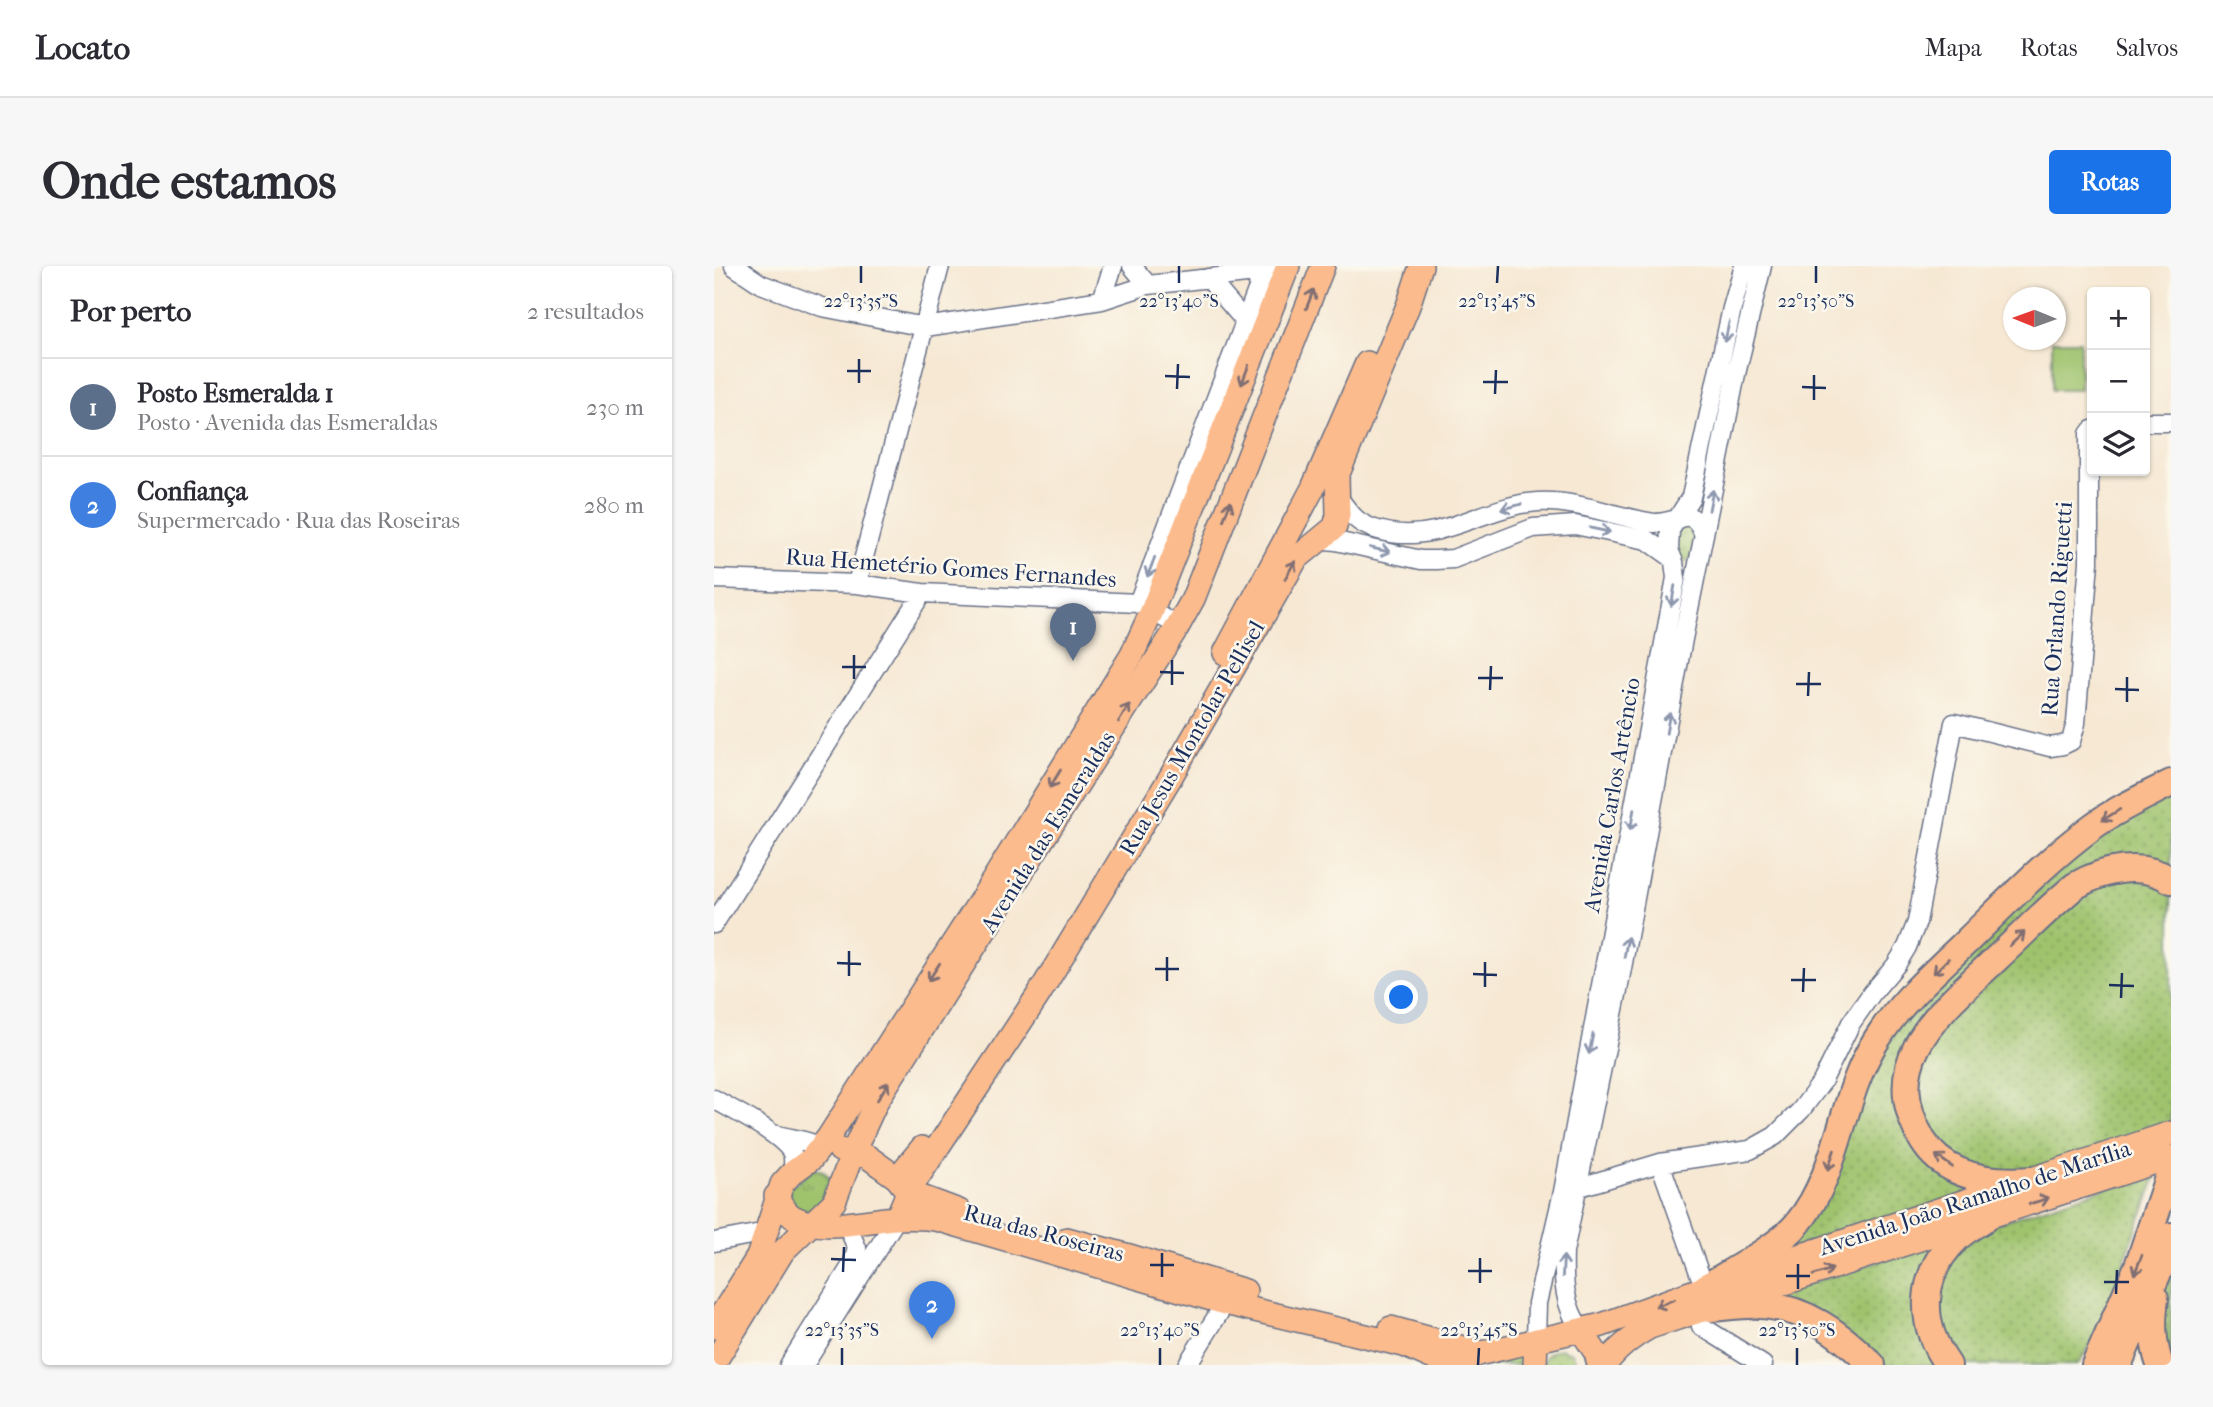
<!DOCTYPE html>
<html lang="pt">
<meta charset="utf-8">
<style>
:root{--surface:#fff;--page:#f7f7f7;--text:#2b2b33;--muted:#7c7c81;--line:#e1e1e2;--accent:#1a73e8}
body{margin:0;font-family:"IM FELL French Canon",serif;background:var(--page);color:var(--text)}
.controls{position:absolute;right:21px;top:21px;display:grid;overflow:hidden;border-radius:7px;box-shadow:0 2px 5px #0004}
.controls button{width:63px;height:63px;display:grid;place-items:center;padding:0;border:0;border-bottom:2px solid var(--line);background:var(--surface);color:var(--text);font:35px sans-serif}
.compass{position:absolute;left:1289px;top:21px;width:63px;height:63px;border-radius:50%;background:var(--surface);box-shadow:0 2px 5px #0004;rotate:271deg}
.you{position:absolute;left:688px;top:732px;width:24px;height:24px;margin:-18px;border:5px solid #fff;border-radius:50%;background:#1a73e8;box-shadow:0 0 0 10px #1a73e833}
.badge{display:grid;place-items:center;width:46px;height:46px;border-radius:50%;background:var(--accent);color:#fff;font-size:23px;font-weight:700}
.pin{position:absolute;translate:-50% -58px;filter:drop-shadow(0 2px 4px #0008)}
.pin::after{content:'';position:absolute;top:37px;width:24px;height:21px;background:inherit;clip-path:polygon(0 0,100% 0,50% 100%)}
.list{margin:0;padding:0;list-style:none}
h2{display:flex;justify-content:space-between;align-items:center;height:91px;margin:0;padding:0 28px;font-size:30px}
h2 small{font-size:23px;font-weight:400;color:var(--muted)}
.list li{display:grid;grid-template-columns:46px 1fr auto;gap:21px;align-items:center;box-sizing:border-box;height:98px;padding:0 28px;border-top:2px solid var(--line)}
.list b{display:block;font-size:26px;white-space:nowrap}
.list p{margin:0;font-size:23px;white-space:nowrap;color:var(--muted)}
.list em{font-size:23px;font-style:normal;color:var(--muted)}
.icon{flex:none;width:38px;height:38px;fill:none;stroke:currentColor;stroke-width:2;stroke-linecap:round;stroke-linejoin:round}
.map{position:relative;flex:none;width:1457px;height:1099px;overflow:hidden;border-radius:7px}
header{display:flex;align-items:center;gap:42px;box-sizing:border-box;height:98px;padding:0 35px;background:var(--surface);border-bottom:2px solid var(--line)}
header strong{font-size:33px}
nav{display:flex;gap:38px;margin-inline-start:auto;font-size:24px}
.intro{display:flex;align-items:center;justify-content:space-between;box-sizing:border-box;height:168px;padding:0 42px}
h1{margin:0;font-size:49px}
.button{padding:18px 32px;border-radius:7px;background:var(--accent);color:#fff;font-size:24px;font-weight:700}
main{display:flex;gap:42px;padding:0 42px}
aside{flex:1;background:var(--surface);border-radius:7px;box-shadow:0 2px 5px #0004}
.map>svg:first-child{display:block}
</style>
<header>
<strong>Locato</strong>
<nav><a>Mapa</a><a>Rotas</a><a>Salvos</a></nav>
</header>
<div class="intro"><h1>Onde estamos</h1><a class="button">Rotas</a></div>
<main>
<aside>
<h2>Por perto<small>2 resultados</small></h2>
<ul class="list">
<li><span class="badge" style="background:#5c6f8a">1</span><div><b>Posto Esmeralda 1</b><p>Posto · Avenida das Esmeraldas</p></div><em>230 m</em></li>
<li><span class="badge" style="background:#3f7fe0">2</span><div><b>Confiança</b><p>Supermercado · Rua das Roseiras</p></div><em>280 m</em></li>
</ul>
</aside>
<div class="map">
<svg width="1457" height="1099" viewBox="0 0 1457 1099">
<defs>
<pattern id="grass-dots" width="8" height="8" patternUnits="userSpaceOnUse" patternTransform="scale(1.75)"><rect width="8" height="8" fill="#9fc36d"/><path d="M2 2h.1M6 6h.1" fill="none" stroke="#819f5d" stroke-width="1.8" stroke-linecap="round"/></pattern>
<pattern id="park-tufts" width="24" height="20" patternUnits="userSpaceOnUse" patternTransform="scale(1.75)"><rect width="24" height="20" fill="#9fc36d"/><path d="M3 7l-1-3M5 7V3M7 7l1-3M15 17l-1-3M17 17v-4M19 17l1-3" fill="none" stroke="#819f5d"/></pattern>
</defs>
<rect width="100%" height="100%" fill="#fbf7ec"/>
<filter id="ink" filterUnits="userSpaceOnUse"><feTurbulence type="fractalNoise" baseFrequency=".0143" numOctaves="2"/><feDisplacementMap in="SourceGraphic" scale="14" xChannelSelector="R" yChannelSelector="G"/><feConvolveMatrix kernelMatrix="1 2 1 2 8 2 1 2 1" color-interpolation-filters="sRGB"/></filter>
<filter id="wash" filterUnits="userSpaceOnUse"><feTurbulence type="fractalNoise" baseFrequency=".00686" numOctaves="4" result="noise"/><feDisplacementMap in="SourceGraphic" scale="28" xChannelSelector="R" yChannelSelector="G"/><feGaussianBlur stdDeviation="1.57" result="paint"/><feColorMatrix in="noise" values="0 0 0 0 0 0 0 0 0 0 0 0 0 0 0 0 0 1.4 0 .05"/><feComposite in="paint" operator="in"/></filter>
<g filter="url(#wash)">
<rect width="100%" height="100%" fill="#f6e8d3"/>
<path fill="url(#grass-dots)" stroke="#5d7966" stroke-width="2" d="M968,255L983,262L979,290L972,295H965L959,281Z
M1457,522V608L1396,601L1226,738L1193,852L1277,920L1032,1001L1066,980L1165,777L1330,607Z
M1389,610L1457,617V859L1302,911L1228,891L1198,835L1219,759Z
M1444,905L1383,1068L1364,1099H1240L1222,1071L1230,996L1262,964Z
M1233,973L1218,992L1226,1099H1164L1044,1034Z
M1457,1003V1099L1443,1049L1448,1028Z
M846,1083L858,1087L864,1099H827L834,1087Z
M813,1085V1099H766Z"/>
<path fill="url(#park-tufts)" stroke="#5d7966" stroke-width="2" d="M100,903L109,905L118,915L102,946L80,944L73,924Z"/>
<path fill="#9fc36d" stroke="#5d7966" stroke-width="2" d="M1338,75H1366V124H1338Z"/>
</g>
<g filter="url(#ink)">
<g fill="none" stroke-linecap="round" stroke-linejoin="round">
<g stroke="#687087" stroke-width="21">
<path id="minor" d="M20,0L47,18L108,41L211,61L388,34L434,19L550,6L561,0
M418,0L434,19
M494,12L530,54
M388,34L399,0
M1431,156H1457
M623,229C639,254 648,262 678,267C730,275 773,239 824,236C863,234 902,251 940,257C966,257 978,237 990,269
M599,278L612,274L622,275L707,294H722L739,293L819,262L861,259L933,274L957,291
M0,313L143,318L208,327L424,337L464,360
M143,318L226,0
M424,337L550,6
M0,658L208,327
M0,833C20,845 64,866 77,885C81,892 79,900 78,907
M64,869C78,873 94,874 106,881
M946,897L987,1012
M849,926L946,897L1036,884L1061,870L1087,844L1108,816L1137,757L1158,727L1182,699L1193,681L1203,656L1240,457L1336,481L1349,479L1357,475L1362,457L1375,296V168L1378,164
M0,976L52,966
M987,1060L1049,1099
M867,1064C850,1040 849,1015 850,986L904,724L969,373L1022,108L1048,0
M822,1074L823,1037L849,926L962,312L960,296L955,284L956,264L977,231L1018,42L1030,0
M75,1099L139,997L143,982L132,957
M90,1099L183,952
M473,1099L511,1037L515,1027"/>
</g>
<g stroke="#687087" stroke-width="26">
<path id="major" d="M511,387L599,222L653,97
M126,884L154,891L183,912L194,926L245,945
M183,912L208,882
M62,930C67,938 71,946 79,951C109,967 150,954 182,952C197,951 211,951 226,954L511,1037L690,1079L735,1099
M183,952L194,926L325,728L456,512L582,293L621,261L624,249L623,210L694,40L707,0
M353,973L412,989L531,1025
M0,1061L44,991L68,918L78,907L97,893L114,872L270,629L418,389L438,345L574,0
M677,1062L768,1087
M867,1064L882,1087L885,1099
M0,1097L69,985L120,936L139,886L163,834L464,360L479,333L609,0
M732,1099L768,1087L888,1059L992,1021L1457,867
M821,1099L822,1074
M891,1099C903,1082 918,1071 936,1061L1457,891"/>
</g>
<g stroke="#687087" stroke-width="30">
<path id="highway" d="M1318,914C1279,917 1232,912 1209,875C1160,794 1230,742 1283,692C1309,668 1334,642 1361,620C1390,603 1427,595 1457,614
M992,1021C1018,1005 1066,980 1084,957C1127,904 1126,830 1163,773C1186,736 1222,705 1253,675C1293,636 1333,594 1378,561C1402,543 1430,531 1457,517
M1441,1032C1438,1056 1438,1076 1446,1099
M997,1042C1013,1041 1030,1038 1046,1039C1091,1041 1127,1068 1158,1099
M1234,1099C1204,1058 1205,1008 1243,972C1251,964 1261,959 1270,953
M1381,1099L1424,1000L1457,903
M1404,1099L1449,995L1457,970"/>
</g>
<use href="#minor" stroke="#fff" stroke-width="18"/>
<use href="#major" stroke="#fbbb8c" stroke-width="23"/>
<use href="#highway" stroke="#fbbb8c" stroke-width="26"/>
</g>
<defs><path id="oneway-shaft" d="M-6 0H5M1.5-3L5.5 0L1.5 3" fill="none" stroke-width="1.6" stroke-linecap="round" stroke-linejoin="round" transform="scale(1.75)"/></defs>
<g stroke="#806e73">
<use href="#oneway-shaft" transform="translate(596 33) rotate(-69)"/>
<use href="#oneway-shaft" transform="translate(531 109) rotate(111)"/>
<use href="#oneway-shaft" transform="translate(513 245) rotate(-69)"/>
<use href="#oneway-shaft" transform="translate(576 304) rotate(-60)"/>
<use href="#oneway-shaft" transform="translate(410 447) rotate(-58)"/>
<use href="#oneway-shaft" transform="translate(341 513) rotate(122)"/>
<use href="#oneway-shaft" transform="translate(1397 549) rotate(148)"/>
<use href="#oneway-shaft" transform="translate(1303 673) rotate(-43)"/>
<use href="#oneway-shaft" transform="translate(1227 700) rotate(135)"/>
<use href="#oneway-shaft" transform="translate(220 706) rotate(123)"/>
<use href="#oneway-shaft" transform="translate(169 825) rotate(-58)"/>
<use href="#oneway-shaft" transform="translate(1117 894) rotate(109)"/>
<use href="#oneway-shaft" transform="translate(1230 895) rotate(-144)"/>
<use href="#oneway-shaft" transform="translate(1325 935) rotate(-18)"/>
<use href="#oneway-shaft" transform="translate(1424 999) rotate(112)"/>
<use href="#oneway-shaft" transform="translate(1109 1006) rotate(-18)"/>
<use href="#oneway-shaft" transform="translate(951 1037) rotate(159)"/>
</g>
<g stroke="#8d97ae">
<use href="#oneway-shaft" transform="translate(1013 66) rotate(102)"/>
<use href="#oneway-shaft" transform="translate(997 234) rotate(-79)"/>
<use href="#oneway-shaft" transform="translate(797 241) rotate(164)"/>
<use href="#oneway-shaft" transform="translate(886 264) rotate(12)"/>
<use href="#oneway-shaft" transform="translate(666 284) rotate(13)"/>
<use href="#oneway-shaft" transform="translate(437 301) rotate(111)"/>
<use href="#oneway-shaft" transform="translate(959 330) rotate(100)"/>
<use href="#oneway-shaft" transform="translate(954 457) rotate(-80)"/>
<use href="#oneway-shaft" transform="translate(918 554) rotate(100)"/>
<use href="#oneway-shaft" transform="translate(912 681) rotate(-80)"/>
<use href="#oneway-shaft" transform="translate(877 778) rotate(101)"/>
<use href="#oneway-shaft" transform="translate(849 1000) rotate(-87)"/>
</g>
</g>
<path fill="none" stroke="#1b2f5e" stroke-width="2.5" d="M147,17V0M465,17V0M783,17L784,0M1102,17V0M133,105H157M451,110L476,111M769,116H794M145,117V93M1088,121L1112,122M463,123L464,98M781,128L782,104M1100,134V109M128,401H152M446,406L470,407M764,412H789M140,413V389M1082,418H1107M458,419V394M1401,423L1425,424M776,424L777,400M1094,430L1095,406M1413,436V411M123,697L147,698M441,703H465M759,708L783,709M135,710V685M1077,714H1102M453,715V691M1395,719L1420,720M771,721V696M1089,726L1090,702M1407,732L1408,707M117,993L142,994M436,999H460M754,1005H778M129,1006L130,981M1072,1010H1096M448,1011V987M1390,1016H1415M766,1017V992M1084,1023V998M1402,1028L1403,1004M128,1099V1082M446,1099V1082M764,1099L765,1082M1083,1099V1082"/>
<g text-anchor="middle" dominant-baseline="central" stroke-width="5" stroke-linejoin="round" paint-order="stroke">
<g font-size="23" fill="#1b2f5e" stroke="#fbf7ec">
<text transform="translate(237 302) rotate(4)">Rua Hemetério Gomes Fernandes</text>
<text transform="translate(1343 343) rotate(-86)">Rua Orlando Riguetti</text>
<text transform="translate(478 472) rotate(-60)">Rua Jesus Montolar Pellisel</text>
<text transform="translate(898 529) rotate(-80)">Avenida Carlos Artêncio</text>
<text transform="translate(334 566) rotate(-58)">Avenida das Esmeraldas</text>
<text transform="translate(1261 932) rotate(-18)">Avenida João Ramalho de Marília</text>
<text transform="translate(330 967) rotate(15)">Rua das Roseiras</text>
</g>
</g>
<g font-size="18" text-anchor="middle" fill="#1b2f5e" stroke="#fbf7ec" stroke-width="5" stroke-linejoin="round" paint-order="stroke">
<text x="147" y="41">22°13'35"S</text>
<text x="465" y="41">22°13'40"S</text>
<text x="783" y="41">22°13'45"S</text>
<text x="1102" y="41">22°13'50"S</text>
<text x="128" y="1070">22°13'35"S</text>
<text x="446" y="1070">22°13'40"S</text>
<text x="765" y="1070">22°13'45"S</text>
<text x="1083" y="1070">22°13'50"S</text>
</g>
</svg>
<div class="controls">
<button>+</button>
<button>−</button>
<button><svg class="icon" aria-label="layers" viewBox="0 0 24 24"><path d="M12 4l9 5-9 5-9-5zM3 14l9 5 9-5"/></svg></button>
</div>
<svg class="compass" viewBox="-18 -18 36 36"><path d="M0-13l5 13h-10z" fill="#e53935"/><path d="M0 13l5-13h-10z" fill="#7c7c81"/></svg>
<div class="you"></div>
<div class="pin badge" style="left:359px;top:395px;background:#5c6f8a">1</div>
<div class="pin badge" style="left:218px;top:1073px;background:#3f7fe0">2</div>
</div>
</main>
